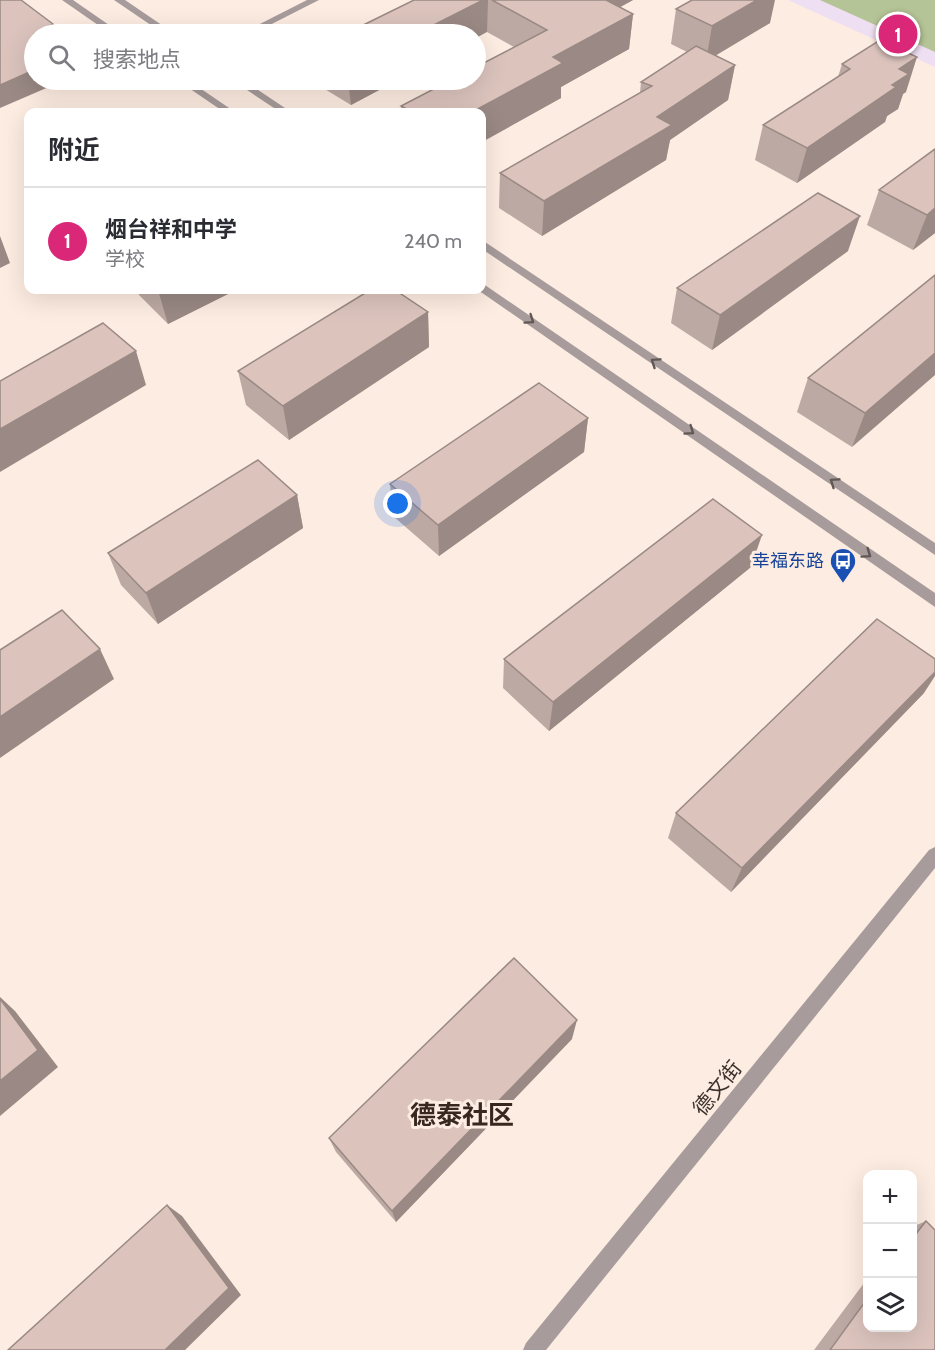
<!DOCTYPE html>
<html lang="zh">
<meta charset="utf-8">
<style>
:root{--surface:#fff;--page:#f7f7f7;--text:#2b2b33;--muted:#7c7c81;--line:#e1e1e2;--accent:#db2777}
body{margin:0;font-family:Cabin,"Noto Sans SC",sans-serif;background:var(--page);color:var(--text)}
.controls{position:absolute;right:18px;bottom:18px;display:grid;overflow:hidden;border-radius:12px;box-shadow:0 6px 24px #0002}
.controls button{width:54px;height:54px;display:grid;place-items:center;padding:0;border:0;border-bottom:2px solid var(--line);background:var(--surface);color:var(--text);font:30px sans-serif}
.you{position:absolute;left:398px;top:504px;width:21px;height:21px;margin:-15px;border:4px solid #fff;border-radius:50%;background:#1a73e8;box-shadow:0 0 0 9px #1a73e833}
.badge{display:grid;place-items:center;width:39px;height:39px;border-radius:50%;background:var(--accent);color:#fff;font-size:20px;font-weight:700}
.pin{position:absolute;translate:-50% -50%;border:3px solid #fff;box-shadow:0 2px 6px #0006}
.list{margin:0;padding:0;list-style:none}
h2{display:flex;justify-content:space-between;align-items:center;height:78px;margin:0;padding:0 24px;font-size:26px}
h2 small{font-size:20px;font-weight:400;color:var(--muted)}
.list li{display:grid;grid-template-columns:39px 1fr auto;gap:18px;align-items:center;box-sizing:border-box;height:108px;padding:0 24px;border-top:2px solid var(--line)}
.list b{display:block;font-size:22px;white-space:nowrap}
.list p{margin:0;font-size:20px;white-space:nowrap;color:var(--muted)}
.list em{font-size:20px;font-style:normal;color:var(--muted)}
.icon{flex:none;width:33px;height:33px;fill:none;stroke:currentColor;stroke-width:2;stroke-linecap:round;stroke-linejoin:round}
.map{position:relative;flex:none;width:935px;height:1350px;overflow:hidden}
.search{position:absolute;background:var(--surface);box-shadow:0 6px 24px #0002;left:24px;top:24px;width:462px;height:66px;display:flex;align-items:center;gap:15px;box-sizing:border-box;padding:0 21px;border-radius:33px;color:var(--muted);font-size:22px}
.panel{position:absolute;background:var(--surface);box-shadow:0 6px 24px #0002;left:24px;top:108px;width:462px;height:186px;border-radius:12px}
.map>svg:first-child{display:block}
</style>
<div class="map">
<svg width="935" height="1350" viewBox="0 0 935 1350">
<rect width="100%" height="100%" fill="#fdece1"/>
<path fill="#efdff2" d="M788,0H935V67Z"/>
<path fill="#b5c496" d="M820,0H935V52Z"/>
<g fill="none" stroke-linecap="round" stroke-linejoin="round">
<path fill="#a79c9b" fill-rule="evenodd" d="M307,0H319L252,34H240Z"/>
<path fill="#a79c9b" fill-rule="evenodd" d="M935,847V868L546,1350H523L526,1343L929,850Z"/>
<path fill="#a79c9b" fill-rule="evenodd" d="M62,0H73L122,34H111Z
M114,0H125L175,34H164Z
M177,80H188L235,112H224Z
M232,80H243L291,112H280Z
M482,240L935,543V555L482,249Z
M482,283L935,593V607L478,290H482Z"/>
</g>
<path fill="#bda9a3" d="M414,0H633L620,7L633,14L629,49L561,87V98L482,142V112H401V106L514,47L487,32Z
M676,9L770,23L715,56L735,65L728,100L670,140L666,160L542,236L499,208L500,173L640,93L641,82L687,52L671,44Z
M842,64L906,92L903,94L898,109L887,116L885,122L797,183L755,160L763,125L838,77Z
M318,80H398L351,105L318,85Z
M935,149V233L913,250L867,225L879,190Z
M848,251L712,350L671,323L677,288Z
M935,275L852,447L797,412L808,378Z
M137,290H236L168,324L139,295Z
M428,312L429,347L289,440L246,405L238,371Z
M588,418L584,452L439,556L393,516L390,484Z
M297,495L303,528L158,624L121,585L108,553Z
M751,567L549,731L503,688L504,659Z
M924,693L731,892L668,838L676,813Z
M572,1039L396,1222L336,1152L329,1138Z
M926,1221L935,1350H814L867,1279V1328H912V1227Z"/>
<path fill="#9a8984" d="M483,0H488L487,32L476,38V34H416Z
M588,0H633L586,26Z
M757,0H775L770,23L706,61L712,26Z
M633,14L629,49L561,87V98L482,142V112H472L553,57Z
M53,24L56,34L47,27Z
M917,57L906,92L903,94L898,109L887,116L885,122L797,183L807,148L892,85L899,69Z
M735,65L728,100L670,140L666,160L542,236L544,201L657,117Z
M34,70V80H65L0,108V85Z
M348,80H398L351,105Z
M935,208V233L913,250L927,215Z
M860,216L848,251L712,350L720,315Z
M0,236L10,263L0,268Z
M158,290H236L168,324Z
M428,312L429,347L289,440L283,406Z
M136,351L146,385L0,472V429Z
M935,353V375L852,447L865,413Z
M588,418L584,452L439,556L438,525Z
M297,495L303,528L158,624L146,593Z
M762,535L751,567L549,731L553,702Z
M100,649L114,679L0,758V717Z
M935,672V676L924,693L731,892L742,868Z
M0,997L15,1011L58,1067L0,1116Z
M577,1020L572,1039L396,1222L392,1211Z
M167,1205L182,1216L241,1295L185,1350H165Z"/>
<path fill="#dcc4bd" stroke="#9a8984" stroke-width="1.5" d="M0,0H21L53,24L47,27L57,34H34V70L0,85Z
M414,0H483L416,34H345Z
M492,0H606L633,14L553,57L563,63L472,112H412L401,106L451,80H476V67L547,30Z
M692,0H757L712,26L676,9Z
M880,40L917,57L899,69L909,74L892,85L896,87L807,148L763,125L850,69L842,64Z
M696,46L735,65L657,117L672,125L544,201L500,173L652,86L641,82Z
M935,149V208L927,215L879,190Z
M818,193L860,216L720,315L677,288Z
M935,275V353L865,413L808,378Z
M370,290H395L428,312L283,406L238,371Z
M103,323L136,351L0,429V381Z
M539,383L588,418L438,525L390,484Z
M258,460L297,495L146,593L108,553Z
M713,499L762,535L553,702L504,659Z
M62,610L100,649L0,717V650Z
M877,619L935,659V672L742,868L676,813Z
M514,958L577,1020L392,1211L329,1138Z
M0,999L38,1050L0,1081Z
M167,1205L229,1288L165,1350H8Z
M926,1221L935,1230V1350H830L867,1299V1328H912V1239Z"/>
<defs><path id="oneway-chevron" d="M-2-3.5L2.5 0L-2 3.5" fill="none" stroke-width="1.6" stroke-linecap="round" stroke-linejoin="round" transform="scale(1.5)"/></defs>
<g stroke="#615754">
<use href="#oneway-chevron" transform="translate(530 320) rotate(35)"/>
<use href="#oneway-chevron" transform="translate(655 362) rotate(-146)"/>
<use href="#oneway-chevron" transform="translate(690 431) rotate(35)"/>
<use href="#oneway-chevron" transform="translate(834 482) rotate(-146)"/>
<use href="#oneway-chevron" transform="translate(867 554) rotate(35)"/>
</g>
<defs>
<g id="bus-pin" transform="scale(1.35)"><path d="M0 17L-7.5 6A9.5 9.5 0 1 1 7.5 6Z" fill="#1a4fb4" stroke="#fdece1"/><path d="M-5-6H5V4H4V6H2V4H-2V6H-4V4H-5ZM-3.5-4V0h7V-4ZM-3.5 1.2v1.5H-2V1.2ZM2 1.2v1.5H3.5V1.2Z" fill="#fff"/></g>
</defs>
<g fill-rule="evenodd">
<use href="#bus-pin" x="843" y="561"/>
</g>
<g text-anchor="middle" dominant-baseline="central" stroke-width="6" stroke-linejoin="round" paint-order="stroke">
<g font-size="18" fill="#164399" stroke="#fdece1" text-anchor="end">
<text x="824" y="561">幸福东路</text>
</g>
<g font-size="21" fill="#3b322e" stroke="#fdece1">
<text transform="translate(717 1088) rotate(-51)">德文街</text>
</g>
<g font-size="26" font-weight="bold" fill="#37271e" stroke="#fdece1">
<text x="462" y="1115">德泰社区</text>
</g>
</g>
</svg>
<div class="controls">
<button>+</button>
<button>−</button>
<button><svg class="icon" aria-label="layers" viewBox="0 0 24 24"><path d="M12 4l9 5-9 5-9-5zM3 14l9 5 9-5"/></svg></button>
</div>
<div class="you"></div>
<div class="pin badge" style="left:898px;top:34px">1</div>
<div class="search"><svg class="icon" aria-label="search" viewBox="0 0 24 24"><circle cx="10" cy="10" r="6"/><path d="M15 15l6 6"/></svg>搜索地点</div>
<section class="panel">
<h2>附近<small></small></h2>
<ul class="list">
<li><span class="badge">1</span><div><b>烟台祥和中学</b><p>学校</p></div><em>240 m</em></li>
</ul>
</section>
</div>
